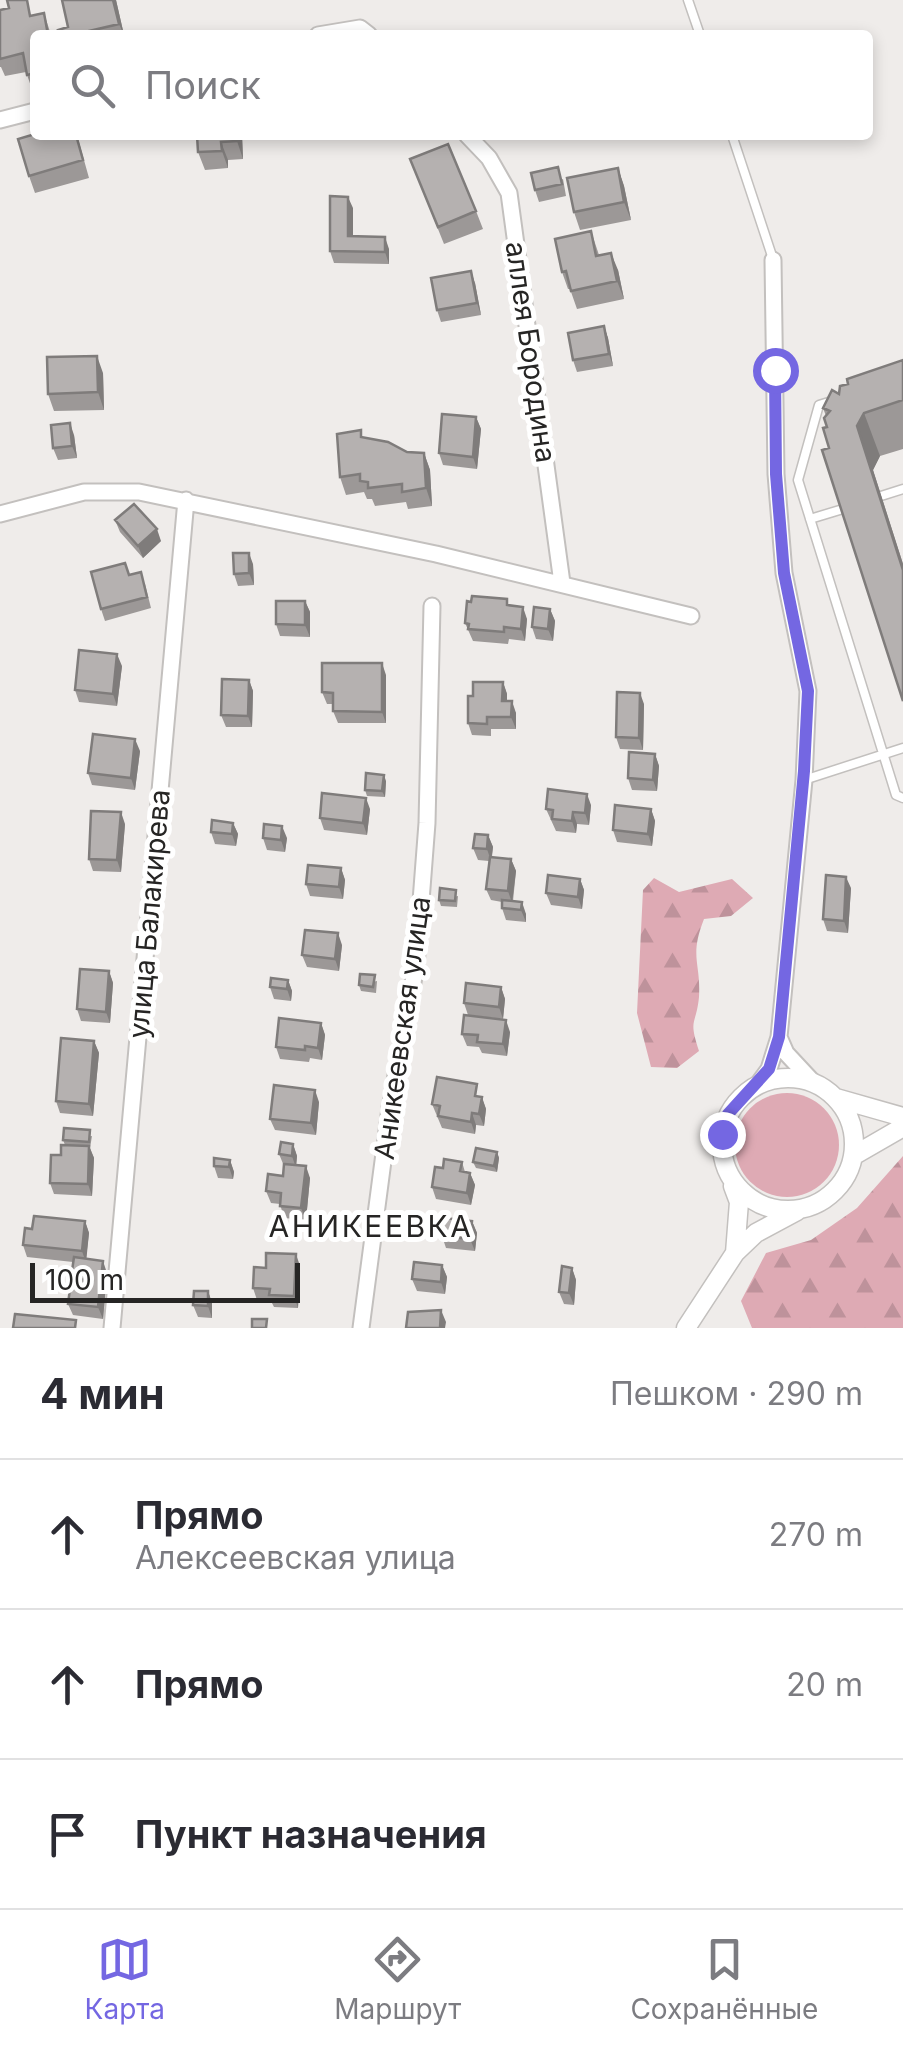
<!DOCTYPE html>
<html lang="ru">
<meta charset="utf-8">
<style>
:root{--surface:#fff;--page:#f2f2f3;--text:#2b2b33;--muted:#7c7c81;--line:#e1e1e2;--accent:#7467e2}
body{margin:0;font-family:Inter,sans-serif;background:var(--page);color:var(--text)}
.scale{position:absolute;left:30px;bottom:25px;width:270px;box-sizing:border-box;padding-left:10px;border:5px solid #262524;border-top:0;font-size:28px;line-height:35px;white-space:nowrap;color:#262524;-webkit-text-stroke:8px #fff;paint-order:stroke}
.stop{position:absolute;width:30px;height:30px;margin:-22px;border:8px solid #7467e2;border-radius:50%;background:#fff}
.stop.end{background:#7467e2;border-color:#fff;box-shadow:0 2px 10px #0008}
.list{margin:0;padding:0;list-style:none}
h2{display:flex;justify-content:space-between;align-items:center;height:130px;margin:0;padding:0 40px;font-size:42px}
h2 small{font-size:32px;font-weight:400;color:var(--muted)}
.list li{display:grid;grid-template-columns:65px 1fr auto;gap:30px;align-items:center;box-sizing:border-box;height:150px;padding:0 40px;border-top:2px solid var(--line)}
.list b{display:block;font-size:38px;white-space:nowrap}
.list p{margin:0;font-size:32px;white-space:nowrap;color:var(--muted)}
.list em{font-size:32px;font-style:normal;color:var(--muted)}
.icon{flex:none;width:55px;height:55px;fill:none;stroke:currentColor;stroke-width:2;stroke-linecap:round;stroke-linejoin:round}
.map{position:relative;flex:none;width:903px;height:1328px;overflow:hidden}
.search{position:absolute;background:var(--surface);box-shadow:0 5px 15px #0003;left:30px;right:30px;top:30px;height:110px;display:flex;align-items:center;gap:25px;box-sizing:border-box;padding:0 35px;border-radius:10px;color:var(--muted);font-size:38px}
.sheet{height:580px;background:var(--surface)}
nav{display:flex;justify-content:space-around;align-items:center;box-sizing:border-box;height:140px;border-top:2px solid var(--line);background:var(--surface);font-size:28px;color:var(--muted)}
nav a{display:grid;justify-items:center;gap:5px}
nav .on{color:var(--accent)}
.map>svg:first-child{display:block}
</style>
<div class="map">
<svg width="903" height="1328" viewBox="0 0 903 1328">
<defs>
<pattern id="forest-firs" width="22" height="20" patternUnits="userSpaceOnUse" patternTransform="scale(2.5)"><rect width="22" height="20" fill="#deaab4"/><path d="M5 1l3.5 6h-7zM16 11l3.5 6h-7z" fill="#be929b"/></pattern>
</defs>
<rect width="100%" height="100%" fill="#efecea"/>
<path fill="#deaab4" d="M735 1145a52 52 0 1 1 104 0a52 52 0 1 1-104 0Z"/>
<path fill="url(#forest-firs)" d="M654,878L679,892L732,879L753,898L731,916L704,919C689,957 701,962 699,997C696,1027 688,1017 699,1051L677,1068L651,1067L637,1013L643,890Z
M903,1156V1328H752L741,1301L766,1253L811,1240L857,1208Z"/>
<g fill="none" stroke-linecap="round" stroke-linejoin="round">
<g stroke="#c3c0be" stroke-width="11">
<path id="service" d="M688,0L700,35
M732,135L773,259
M832,401L819,405L798,480L896,795L903,798
M881,496L903,489
M810,519L843,509
M804,780L903,748"/>
</g>
<g stroke="#c3c0be" stroke-width="19">
<path id="minor" d="M318,35L360,28L369,35
M0,120L35,111
M467,135L489,158L509,193L562,583
M0,514L84,492H139L436,554L691,616
M779,1037L786,1053L813,1082
M758,1084L769,1069L779,1037L804,780L808,691L784,573L776,474L773,260
M112,1328L186,500
M361,1328L390,1108L416,966L427,823L432,606"/>
</g>
<g stroke="#c3c0be" stroke-width="21">
<path id="tertiary" d="M722 1144a66 66 0 1 1 132 0a66 66 0 1 1-132 0Z
M836,1098L903,1117
M853,1156L903,1127
M733,1186L739,1202L735,1253
M686,1328L735,1253L756,1233L797,1211"/>
</g>
<use href="#service" stroke="#fff" stroke-width="8"/>
<use href="#minor" stroke="#fff" stroke-width="15"/>
<use href="#tertiary" stroke="#fff" stroke-width="18"/>
</g>
<path fill="#9c9897" d="M116,0L124,35H60L68,27Z
M0,10L32,15L44,13L51,35H35V92H33L26,72L5,76L1,67H0Z
M35,135H77L89,178L35,193L29,176Z
M197,135H242L243,159L228,160V168L205,170L198,152Z
M410,159L476,211L483,229L444,244Z
M618,168L624,186L631,220L580,230L574,212Z
M563,179L566,196L539,202L535,190Z
M353,208V236L389,249V264L334,263L330,251Z
M591,231L599,255L618,270L624,299L577,309L570,289H568L562,272Z
M475,283L481,315L441,322L437,310Z
M604,326L608,338L613,366L577,372L573,360Z
M903,360V449L880,456L873,470L903,564V701L829,448L826,416L823,408L848,384Z
M103,373L104,410L54,411L48,394Z
M476,417L481,429L477,469L443,465L439,453Z
M74,435L77,458L58,460L53,448Z
M363,437L407,452L424,453L430,470L432,506L408,509L406,502L375,506L372,499H367L364,492L346,495L340,477Z
M115,520L161,541L143,558L120,532Z
M253,564L254,585L238,586L234,574Z
M130,575L145,584L151,608L105,621L101,609Z
M305,601L310,612V637L280,636L276,624Z
M510,606L527,619L525,641L509,639L508,644L473,641L465,623Z
M550,609L555,621L553,641L536,639L532,627Z
M122,666L117,706L79,702L75,690Z
M386,675V723H338L333,711V704H327L322,692Z
M249,680L253,691L252,727H226L221,715Z
M503,682L507,694V701L516,713V729H491V736L472,735L468,723L473,696Z
M644,704L643,750L620,749L616,737Z
M140,751L135,790L92,785L88,773Z
M655,754L659,766L657,791L632,790L628,778Z
M386,781L385,797L367,796L365,790Z
M591,805L589,825L577,824L576,833L556,831L546,809Z
M370,809L367,835L324,830L320,818Z
M651,809L655,821L652,846L617,842L613,830Z
M233,823L238,834L236,846L215,844L211,832Z
M125,824L121,872L93,871L89,859Z
M488,835L493,847L492,857L511,859L516,871L513,901L526,914V922L506,920L502,908V902L491,900L486,889L489,861L478,860L473,848Z
M263,838H287L285,852L267,850Z
M341,868L345,880L343,899L310,896L306,884Z
M580,879L584,890L582,909L551,905L546,893Z
M851,888L848,933L827,931L823,919Z
M458,896L457,907L441,906L439,900Z
M342,945L339,971L307,967L302,955Z
M109,971L113,983L110,1023L81,1021L77,1009Z
M288,980L292,991L291,1001L274,999L270,987Z
M377,981L376,993L361,991L359,985Z
M501,987L505,999L503,1019L468,1015L464,1003Z
M321,1023L325,1035L322,1060L310,1058L309,1062L280,1059L276,1047Z
M510,1032L507,1056L482,1053L479,1047L467,1046L462,1034Z
M94,1041L99,1053L93,1116L60,1113L56,1101Z
M481,1096L486,1109L484,1126L476,1125L475,1134L442,1128L432,1104Z
M319,1102L316,1135L275,1130L270,1119Z
M92,1136L90,1148L94,1158L92,1196L54,1194L50,1183L65,1145L63,1140Z
M293,1144L297,1156L296,1165L310,1178L306,1220L284,1218L280,1204L271,1203L266,1191L283,1176L284,1166L279,1154Z
M497,1152L499,1158L497,1172L476,1168L473,1162Z
M230,1160L234,1172L233,1179L218,1178L214,1166Z
M462,1162L465,1172L470,1173L475,1185L471,1205L436,1199L432,1187Z
M85,1221L89,1233L86,1258L107,1273L103,1319L73,1315L68,1304L73,1262L27,1257L23,1245L32,1229Z
M472,1221L477,1233L475,1251L446,1248L442,1236Z
M442,1265L447,1277L445,1294L417,1291L412,1279Z
M300,1266L298,1308L274,1307L271,1301L257,1300L253,1288L266,1268Z
M572,1268L576,1280L574,1305L564,1304L559,1292Z
M208,1291L212,1303V1318L198,1317L193,1305Z"/>
<path fill="#7f7c7b" d="M113,0H116L124,35L119,24Z
M237,135H242L243,159L237,141Z
M221,142L228,160V168L222,151Z
M618,168L624,186L631,220L624,202Z
M348,197L353,208V248L348,236Z
M385,237L389,249V264L385,252Z
M611,253L618,270L624,299L617,281Z
M471,271L475,283L481,315L477,303Z
M604,326L608,338L613,366L609,354Z
M97,356L103,373L104,410L98,392Z
M864,413L880,456L873,470L903,564V570L857,426Z
M476,417L481,429L477,469L473,457Z
M70,423L74,435L77,458L72,446Z
M424,453L430,470L432,506L426,488Z
M157,529L161,541L143,558L138,546Z
M249,553L253,564L254,585L249,573Z
M305,601L310,612V637L305,625Z
M523,607L527,619L525,641L521,629Z
M550,609L555,621L553,641L548,629Z
M117,654L122,666L117,706L113,694Z
M382,663L386,675V723L382,712Z
M249,680L253,691L252,727L248,716Z
M503,682L507,694V713L502,701Z
M640,693L644,704L643,750L639,738Z
M512,701L516,713V729L511,717Z
M135,739L140,751L135,790L131,778Z
M655,754L659,766L657,791L653,780Z
M384,775L386,781L385,797L382,791Z
M587,794L591,805L589,825L585,813Z
M366,798L370,809L367,835L363,823Z
M651,809L655,821L652,846L648,834Z
M121,812L125,824L121,872L117,860Z
M573,812L577,824L576,833L572,821Z
M233,823L238,834L236,846L232,834Z
M282,826L287,838L285,852L281,840Z
M488,835L493,847L491,861L487,849Z
M511,859L516,871L512,903L508,891Z
M341,868L345,880L343,899L339,887Z
M846,877L851,888L848,933L844,921Z
M580,879L584,890L582,909L578,897Z
M522,902L526,914V922L521,910Z
M338,933L342,945L339,971L335,959Z
M109,971L113,983L110,1023L106,1012Z
M288,980L292,991L291,1001L287,989Z
M501,987L505,999L503,1019L499,1007Z
M506,1020L510,1032L507,1056L503,1044Z
M321,1023L325,1035L322,1060L318,1048Z
M94,1041L99,1053L93,1116L89,1104Z
M315,1090L319,1102L316,1135L311,1123Z
M482,1097L486,1109L484,1126L479,1114Z
M472,1113L476,1125L475,1134L471,1122Z
M293,1144L297,1156L296,1168L292,1156Z
M89,1146L94,1158L92,1196L88,1184Z
M497,1152L499,1158L497,1172L494,1166Z
M230,1160L234,1172L233,1179L229,1167Z
M306,1166L310,1178L306,1220L301,1208Z
M470,1173L475,1185L471,1205L467,1193Z
M85,1221L89,1233L86,1263L82,1251Z
M472,1221L477,1233L475,1251L470,1239Z
M296,1254L300,1266L298,1308L294,1296Z
M103,1261L107,1273L103,1319L98,1307Z
M442,1265L447,1277L445,1294L441,1282Z
M572,1268L576,1280L574,1305L569,1293Z
M208,1291L212,1303V1318L208,1306Z
M441,1310L446,1322L445,1328H440Z"/>
<path fill="#b5b1b0" stroke="#7f7c7b" stroke-width="2.5" d="M7,0H27L30,16L44,13L48,35H35V73L27,75L23,53L0,59V10L9,8Z
M62,0H113L119,24L85,32L86,35H60L58,30L68,27Z
M35,134L76,135L83,160L29,176L18,139Z
M197,135H237V141L221,142L222,151L198,152Z
M448,144L476,211L438,227L410,159Z
M558,167L562,184L535,190L531,173Z
M618,168L624,202L574,212L567,178Z
M330,196L348,197V236L385,237V252L330,251Z
M591,231L596,256L611,253L617,281L571,291L566,271L562,272L555,239Z
M471,271L477,303L437,310L431,278Z
M604,326L609,354L573,360L568,333Z
M97,356L98,392L48,394L47,357Z
M903,360V400L864,413L857,426L903,570V701L822,450L829,448L823,428L827,427L824,418L830,411L823,408L832,390L839,394L840,386L848,384L847,379Z
M442,414L476,417L473,457L439,453Z
M70,423L72,446L53,448L51,425Z
M361,430V437L388,442L407,452L424,453L426,488L402,492V484L368,488V482L360,481V474L340,477L337,434Z
M134,504L157,529L138,546L115,520Z
M233,553H249V573L234,574Z
M125,563L129,575L141,572L147,597L101,609L91,572Z
M472,596L507,599V605L523,607L521,629L504,627V632L468,629L469,624L465,623L467,601L471,602Z
M276,601H305V625L276,624Z
M534,607L550,609L548,629L532,627Z
M79,650L117,654L113,694L75,690Z
M322,663H382V712L333,711V693L322,692Z
M222,679L249,680L248,716L221,715Z
M473,682H503L502,701H512L511,717H487V724L468,723V696H473Z
M617,692L640,693L639,738L616,737Z
M93,734L135,739L131,778L88,773Z
M629,752L655,754L653,780L628,778Z
M366,773L384,775L382,791L365,790Z
M548,789L587,794L585,813L573,812L572,821L552,819L553,810L546,809Z
M322,793L366,798L363,823L320,818Z
M615,805L651,809L648,834L613,830Z
M91,811L121,812L117,860L89,859Z
M212,820L233,823L232,834L211,832Z
M264,824L282,826L281,840L263,838Z
M475,834L488,835L487,849L473,848Z
M490,857L511,859L508,891L486,889Z
M308,865L341,868L339,887L306,884Z
M548,875L580,879L578,897L546,893Z
M826,875L846,877L844,921L823,919Z
M440,888L456,890L455,901L439,900Z
M502,900L522,902L521,910L502,908Z
M305,930L338,933L335,959L302,955Z
M80,969L109,971L106,1012L77,1009Z
M360,974L375,975L373,987L359,985Z
M271,978L288,980L287,989L270,987Z
M466,983L501,987L499,1007L464,1003Z
M464,1015L506,1020L503,1044L477,1042L478,1035L462,1034Z
M279,1018L321,1023L318,1048L305,1046V1050L276,1047Z
M61,1038L94,1041L89,1104L56,1101Z
M437,1077L477,1084L475,1096L482,1097L479,1114L472,1113L471,1122L438,1116L440,1106L432,1104Z
M274,1085L315,1090L311,1123L270,1119Z
M64,1128L90,1130L89,1142L63,1140Z
M281,1142L293,1144L292,1156L279,1154Z
M61,1145L89,1146L88,1184L50,1183L51,1155H61Z
M476,1148L497,1152L494,1166L473,1162Z
M214,1158L230,1160L229,1167L214,1166Z
M444,1159L462,1162L460,1171L470,1173L467,1193L432,1187L435,1167L443,1168Z
M284,1164L306,1166L301,1208L280,1206L281,1193L266,1191L268,1174L283,1176Z
M34,1216L85,1221L82,1251L23,1245L25,1228L32,1229Z
M444,1218L472,1221L470,1239L442,1236Z
M266,1253L296,1254L294,1296L269,1295L270,1289L253,1288L254,1267L266,1268Z
M74,1257L103,1261L98,1307L68,1304L71,1281H94L71,1278Z
M414,1262L442,1265L441,1282L412,1279Z
M562,1266L572,1268L569,1293L559,1292Z
M194,1291H208V1306L193,1305Z
M441,1310L440,1328H406L408,1312Z
M15,1314L76,1320L75,1328H13Z
M252,1319H267L266,1328H252Z"/>
<g fill="none" stroke-linecap="round" stroke-linejoin="round">
<path stroke="#7467e2" stroke-width="12" d="M722,1134L728,1114L769,1069L779,1037L804,771L808,691L784,573L776,474L775,370"/>
</g>
<g text-anchor="middle" dominant-baseline="central" stroke-width="10" stroke-linejoin="round" paint-order="stroke">
<g font-size="28" fill="#262524" stroke="#fff">
<text transform="translate(531 352) rotate(82)">аллея Бородина</text>
<text transform="translate(149 914) rotate(-85)">улица Балакирева</text>
<text transform="translate(402 1028) rotate(-82)">Аникеевская улица</text>
</g>
<g font-size="30" letter-spacing="2.5" fill="#262524" stroke="#fff">
<text x="371" y="1226">АНИКЕЕВКА</text>
</g>
</g>
</svg>
<div class="scale">100 m</div>
<div class="stop" style="left:775px;top:370px"></div>
<div class="stop end" style="left:722px;top:1134px"></div>
<div class="search"><svg class="icon" aria-label="search" viewBox="0 0 24 24"><circle cx="10" cy="10" r="6"/><path d="M15 15l6 6"/></svg>Поиск</div>
</div>
<section class="sheet">
<h2>4 мин<small>Пешком · 290 m</small></h2>
<ul class="list">
<li><svg class="icon" aria-label="ahead" viewBox="0 0 24 24"><path d="M12 20V5M6 11l6-6 6 6"/></svg><div><b>Прямо</b><p>Алексеевская улица</p></div><em>270 m</em></li>
<li><svg class="icon" aria-label="ahead" viewBox="0 0 24 24"><path d="M12 20V5M6 11l6-6 6 6"/></svg><div><b>Прямо</b></div><em>20 m</em></li>
<li><svg class="icon" aria-label="arrive" viewBox="0 0 24 24"><path d="M6 21V4h12l-3 4 3 4H6"/></svg><div><b>Пункт назначения</b></div></li>
</ul>
</section>
<nav>
<a class="on"><svg class="icon" aria-label="map" viewBox="0 0 24 24"><path d="M3 6l6-2 6 2 6-2v14l-6 2-6-2-6 2zM9 4v14M15 6v14"/></svg>Карта</a>
<a><svg class="icon" aria-label="directions" viewBox="0 0 24 24"><path d="M12 3l9 9-9 9-9-9zM9 14v-3h6M13 9l2 2-2 2"/></svg>Маршрут</a>
<a><svg class="icon" aria-label="saved" viewBox="0 0 24 24"><path d="M7 4h10v16l-5-4-5 4z"/></svg>Сохранённые</a>
</nav>
